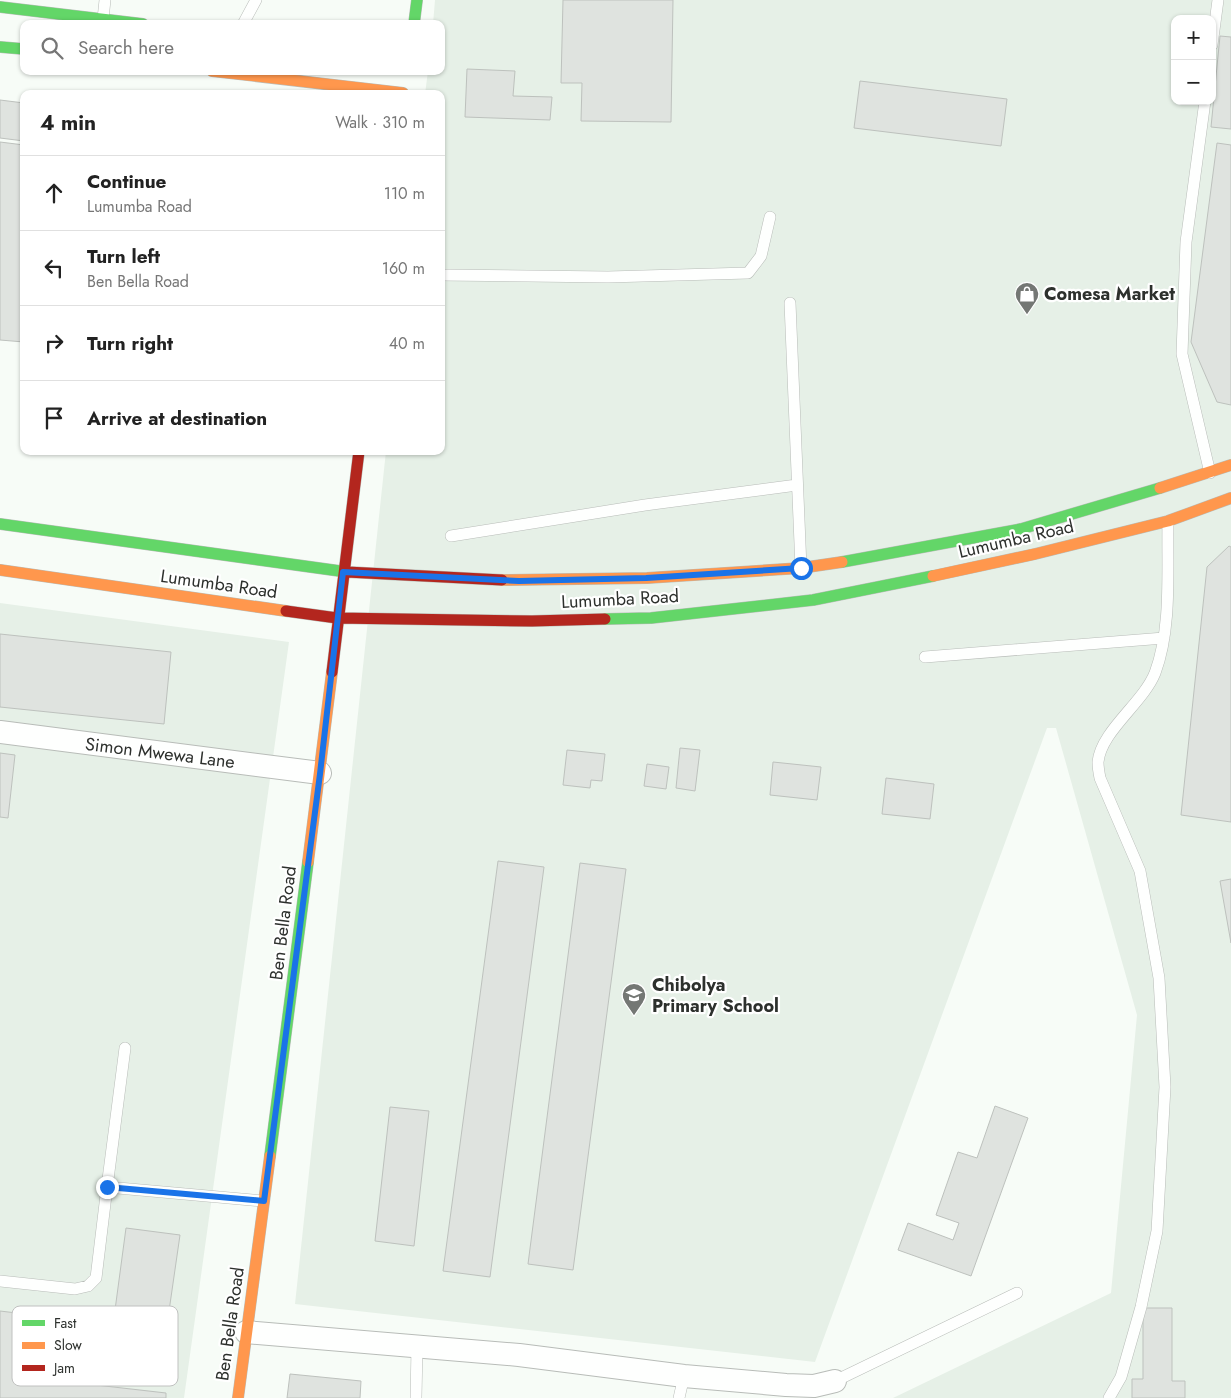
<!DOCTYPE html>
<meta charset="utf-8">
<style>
:root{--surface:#fff;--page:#f2f2f2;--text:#222;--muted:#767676;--line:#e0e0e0}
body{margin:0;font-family:Jost,sans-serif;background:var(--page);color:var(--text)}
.controls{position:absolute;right:15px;top:15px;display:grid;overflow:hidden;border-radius:10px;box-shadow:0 1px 4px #0004}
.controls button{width:45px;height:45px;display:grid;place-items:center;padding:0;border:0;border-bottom:1px solid var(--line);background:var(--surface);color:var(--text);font:25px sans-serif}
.stop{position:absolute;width:15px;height:15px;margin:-11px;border:4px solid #1a73e8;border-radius:50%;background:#fff}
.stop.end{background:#1a73e8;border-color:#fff;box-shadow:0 1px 5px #0008}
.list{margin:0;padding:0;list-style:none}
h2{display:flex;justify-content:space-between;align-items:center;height:65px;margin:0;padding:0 20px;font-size:21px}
h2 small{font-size:16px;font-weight:400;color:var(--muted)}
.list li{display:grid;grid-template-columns:32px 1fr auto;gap:15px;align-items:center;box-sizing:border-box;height:75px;padding:0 20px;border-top:1px solid var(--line)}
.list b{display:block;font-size:19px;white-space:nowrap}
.list p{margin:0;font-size:16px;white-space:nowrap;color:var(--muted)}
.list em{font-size:16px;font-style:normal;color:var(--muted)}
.icon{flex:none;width:28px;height:28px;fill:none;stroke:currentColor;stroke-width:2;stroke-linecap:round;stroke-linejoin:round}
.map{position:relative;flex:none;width:1231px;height:1398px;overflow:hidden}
.search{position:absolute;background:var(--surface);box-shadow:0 1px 4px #0004;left:20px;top:20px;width:425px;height:55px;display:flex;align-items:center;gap:12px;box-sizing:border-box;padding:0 18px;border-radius:10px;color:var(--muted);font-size:19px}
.panel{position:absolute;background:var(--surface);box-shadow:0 1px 4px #0004;left:20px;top:90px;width:425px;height:365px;border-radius:10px}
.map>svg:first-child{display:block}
</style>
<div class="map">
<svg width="1231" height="1398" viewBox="0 0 1231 1398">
<rect width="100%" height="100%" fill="#f7fcf7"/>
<path fill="#e6f0e7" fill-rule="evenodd" d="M435,0H1231V1398H893L1111,1293L1137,1015L1056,728H1047L815,1362L295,1304L386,451H441V94H425L428,71H441V24H433ZM1175,19H1212V101H1175Z
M0,603L289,642L184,1398H0Z"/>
<path fill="#dfe3df" stroke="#bdc1bd" d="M563,0H673L671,122L581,121L582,83H561Z
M1220,36L1231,37V129L1211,127Z
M467,69L515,71L513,96L552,97L550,120L465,117Z
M860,81L1007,99L1001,146L854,128Z
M0,100L24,103V141L0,138Z
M0,142L24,145V342L0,340Z
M1217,143L1231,145V405L1217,402L1191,342Z
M1229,546L1231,547V822L1181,815L1207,567Z
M0,634L171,652L164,724L0,707Z
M680,748L700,750L695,791L676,788Z
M567,750L605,754L602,781L591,780L590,788L563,785Z
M0,753L15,755L8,818L0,817Z
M773,762L821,767L817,800L770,795Z
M647,764L669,767L666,789L644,786Z
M886,778L934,784L930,819L882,814Z
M498,861L544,867L490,1277L443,1271Z
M580,863L626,869L573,1270L528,1264Z
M1231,879V943L1220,881Z
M995,1106L1028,1118L971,1276L898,1250L908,1223L953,1240L959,1223L936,1215L958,1152L977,1158Z
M390,1107L429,1111L414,1246L375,1241Z
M126,1228L180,1235L168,1318L115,1310Z
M1143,1308H1172V1381H1185V1398H1132V1379H1143Z
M0,1311L33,1315L26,1377L166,1393V1398H0Z
M290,1374L361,1381L360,1398H287Z"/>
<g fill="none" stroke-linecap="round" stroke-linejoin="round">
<g stroke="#b8bcb8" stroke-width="12">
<path id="lane" d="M103,19L105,0
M243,24L256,0
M1212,45L1218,0
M1205,101L1186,242L1182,354L1210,473
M441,275L608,277L748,273L761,256L770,217
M790,303L801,568
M451,536L645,505L797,485
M925,657L1164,638
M107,1187L125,1048
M0,1281L75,1289L88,1286L96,1278L107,1187L263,1201
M835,1381L1017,1293
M416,1398L417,1347
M679,1398L684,1376
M1109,1398L1121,1377L1141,1307L1157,1231L1165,1087L1159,978L1140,871L1100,778C1099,773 1098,767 1098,762C1101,731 1143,703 1155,673C1172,628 1167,570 1168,522"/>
</g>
<g stroke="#b8bcb8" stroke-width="24">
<path id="street" d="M0,732L320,773
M246,1332L519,1355L684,1376L786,1385L814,1386L835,1381"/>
</g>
<g stroke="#b8bcb8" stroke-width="12">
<path id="fast" d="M0,7L143,24
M414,24L417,0
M0,47L24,49
M0,524L347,572
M842,562L1021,529L1160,488
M605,619L651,618L813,600L933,576
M270,1156L308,862"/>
</g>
<g stroke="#b8bcb8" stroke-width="12">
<path id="slow" d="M212,71L403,93
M1160,488L1231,465
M0,570L286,611
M933,576L1035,554L1168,521L1231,498
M502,580L647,578L801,568L842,562
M308,862L332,672
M238,1398L270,1156"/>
</g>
<g stroke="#b8bcb8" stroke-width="12">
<path id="jam" d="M347,572L502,580
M286,611L337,618L532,621L605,619
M332,672L359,451"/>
</g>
<use href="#lane" stroke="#fefffe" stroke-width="11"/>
<use href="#street" stroke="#fefffe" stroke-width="22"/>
<use href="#fast" stroke="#63d668" stroke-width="11"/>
<use href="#slow" stroke="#ff974d" stroke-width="11"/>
<use href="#jam" stroke="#b3261e" stroke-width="11"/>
</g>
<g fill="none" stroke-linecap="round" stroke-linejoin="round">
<path stroke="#1a73e8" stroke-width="6" d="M107,1187L264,1201L320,774L343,572L519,581L646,578L801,568"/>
</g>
<defs>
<g id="shop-pin" transform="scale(1.25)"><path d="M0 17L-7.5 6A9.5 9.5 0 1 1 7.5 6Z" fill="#747774" stroke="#fff"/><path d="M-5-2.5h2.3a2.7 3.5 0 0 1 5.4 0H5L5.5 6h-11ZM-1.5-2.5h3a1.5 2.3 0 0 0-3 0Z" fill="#fff"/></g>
<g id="school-pin" transform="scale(1.25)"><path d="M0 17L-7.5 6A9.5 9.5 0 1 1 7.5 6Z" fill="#747774" stroke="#fff"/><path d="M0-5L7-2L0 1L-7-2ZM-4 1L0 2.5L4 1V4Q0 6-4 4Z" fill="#fff"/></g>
</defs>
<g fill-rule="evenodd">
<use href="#shop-pin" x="1027" y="294"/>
<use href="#school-pin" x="634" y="995"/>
</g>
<g text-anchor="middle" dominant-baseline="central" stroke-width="4.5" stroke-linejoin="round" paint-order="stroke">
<g font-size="18" font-weight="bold" fill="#2d302d" stroke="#fff" text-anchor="start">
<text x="1044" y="294">Comesa Market</text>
<text x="652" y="985">Chibolya<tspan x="652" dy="21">Primary School</tspan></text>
</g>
<g font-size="18" fill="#2d302d" stroke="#fff">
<text transform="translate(1016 539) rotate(-13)">Lumumba Road</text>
<text transform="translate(219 584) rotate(8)">Lumumba Road</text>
<text transform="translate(620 599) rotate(-3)">Lumumba Road</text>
<text transform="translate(160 753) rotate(7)">Simon Mwewa Lane</text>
<text transform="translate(283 923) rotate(-83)">Ben Bella Road</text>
<text transform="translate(230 1324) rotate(-82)">Ben Bella Road</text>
</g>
</g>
<rect x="12" y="1306" width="166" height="80" rx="8" fill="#fff" stroke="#c0c1c0" stroke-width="1"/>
<rect x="22" y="1320" width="23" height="6" fill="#63d668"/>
<rect x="22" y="1342" width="23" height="7" fill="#ff974d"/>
<rect x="22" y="1365" width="23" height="6" fill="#b3261e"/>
<g font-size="14" fill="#2d302d">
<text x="54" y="1328">Fast</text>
<text x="54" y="1350">Slow</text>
<text x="54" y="1373">Jam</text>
</g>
</svg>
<div class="controls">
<button>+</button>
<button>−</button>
</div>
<div class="stop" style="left:801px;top:568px"></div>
<div class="stop end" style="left:107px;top:1187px"></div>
<div class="search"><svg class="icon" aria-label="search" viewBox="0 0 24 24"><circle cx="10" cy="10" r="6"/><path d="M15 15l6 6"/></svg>Search here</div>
<section class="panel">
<h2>4 min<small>Walk · 310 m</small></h2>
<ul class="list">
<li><svg class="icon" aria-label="ahead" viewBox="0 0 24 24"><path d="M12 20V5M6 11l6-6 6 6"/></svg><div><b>Continue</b><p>Lumumba Road</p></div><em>110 m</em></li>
<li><svg class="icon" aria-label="left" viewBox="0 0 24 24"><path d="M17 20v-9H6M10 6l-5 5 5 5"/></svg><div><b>Turn left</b><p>Ben Bella Road</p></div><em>160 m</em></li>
<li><svg class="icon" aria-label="right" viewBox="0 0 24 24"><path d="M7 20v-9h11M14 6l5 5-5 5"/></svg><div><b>Turn right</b></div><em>40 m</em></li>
<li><svg class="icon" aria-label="arrive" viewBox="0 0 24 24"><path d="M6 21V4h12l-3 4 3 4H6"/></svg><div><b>Arrive at destination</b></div></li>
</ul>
</section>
</div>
